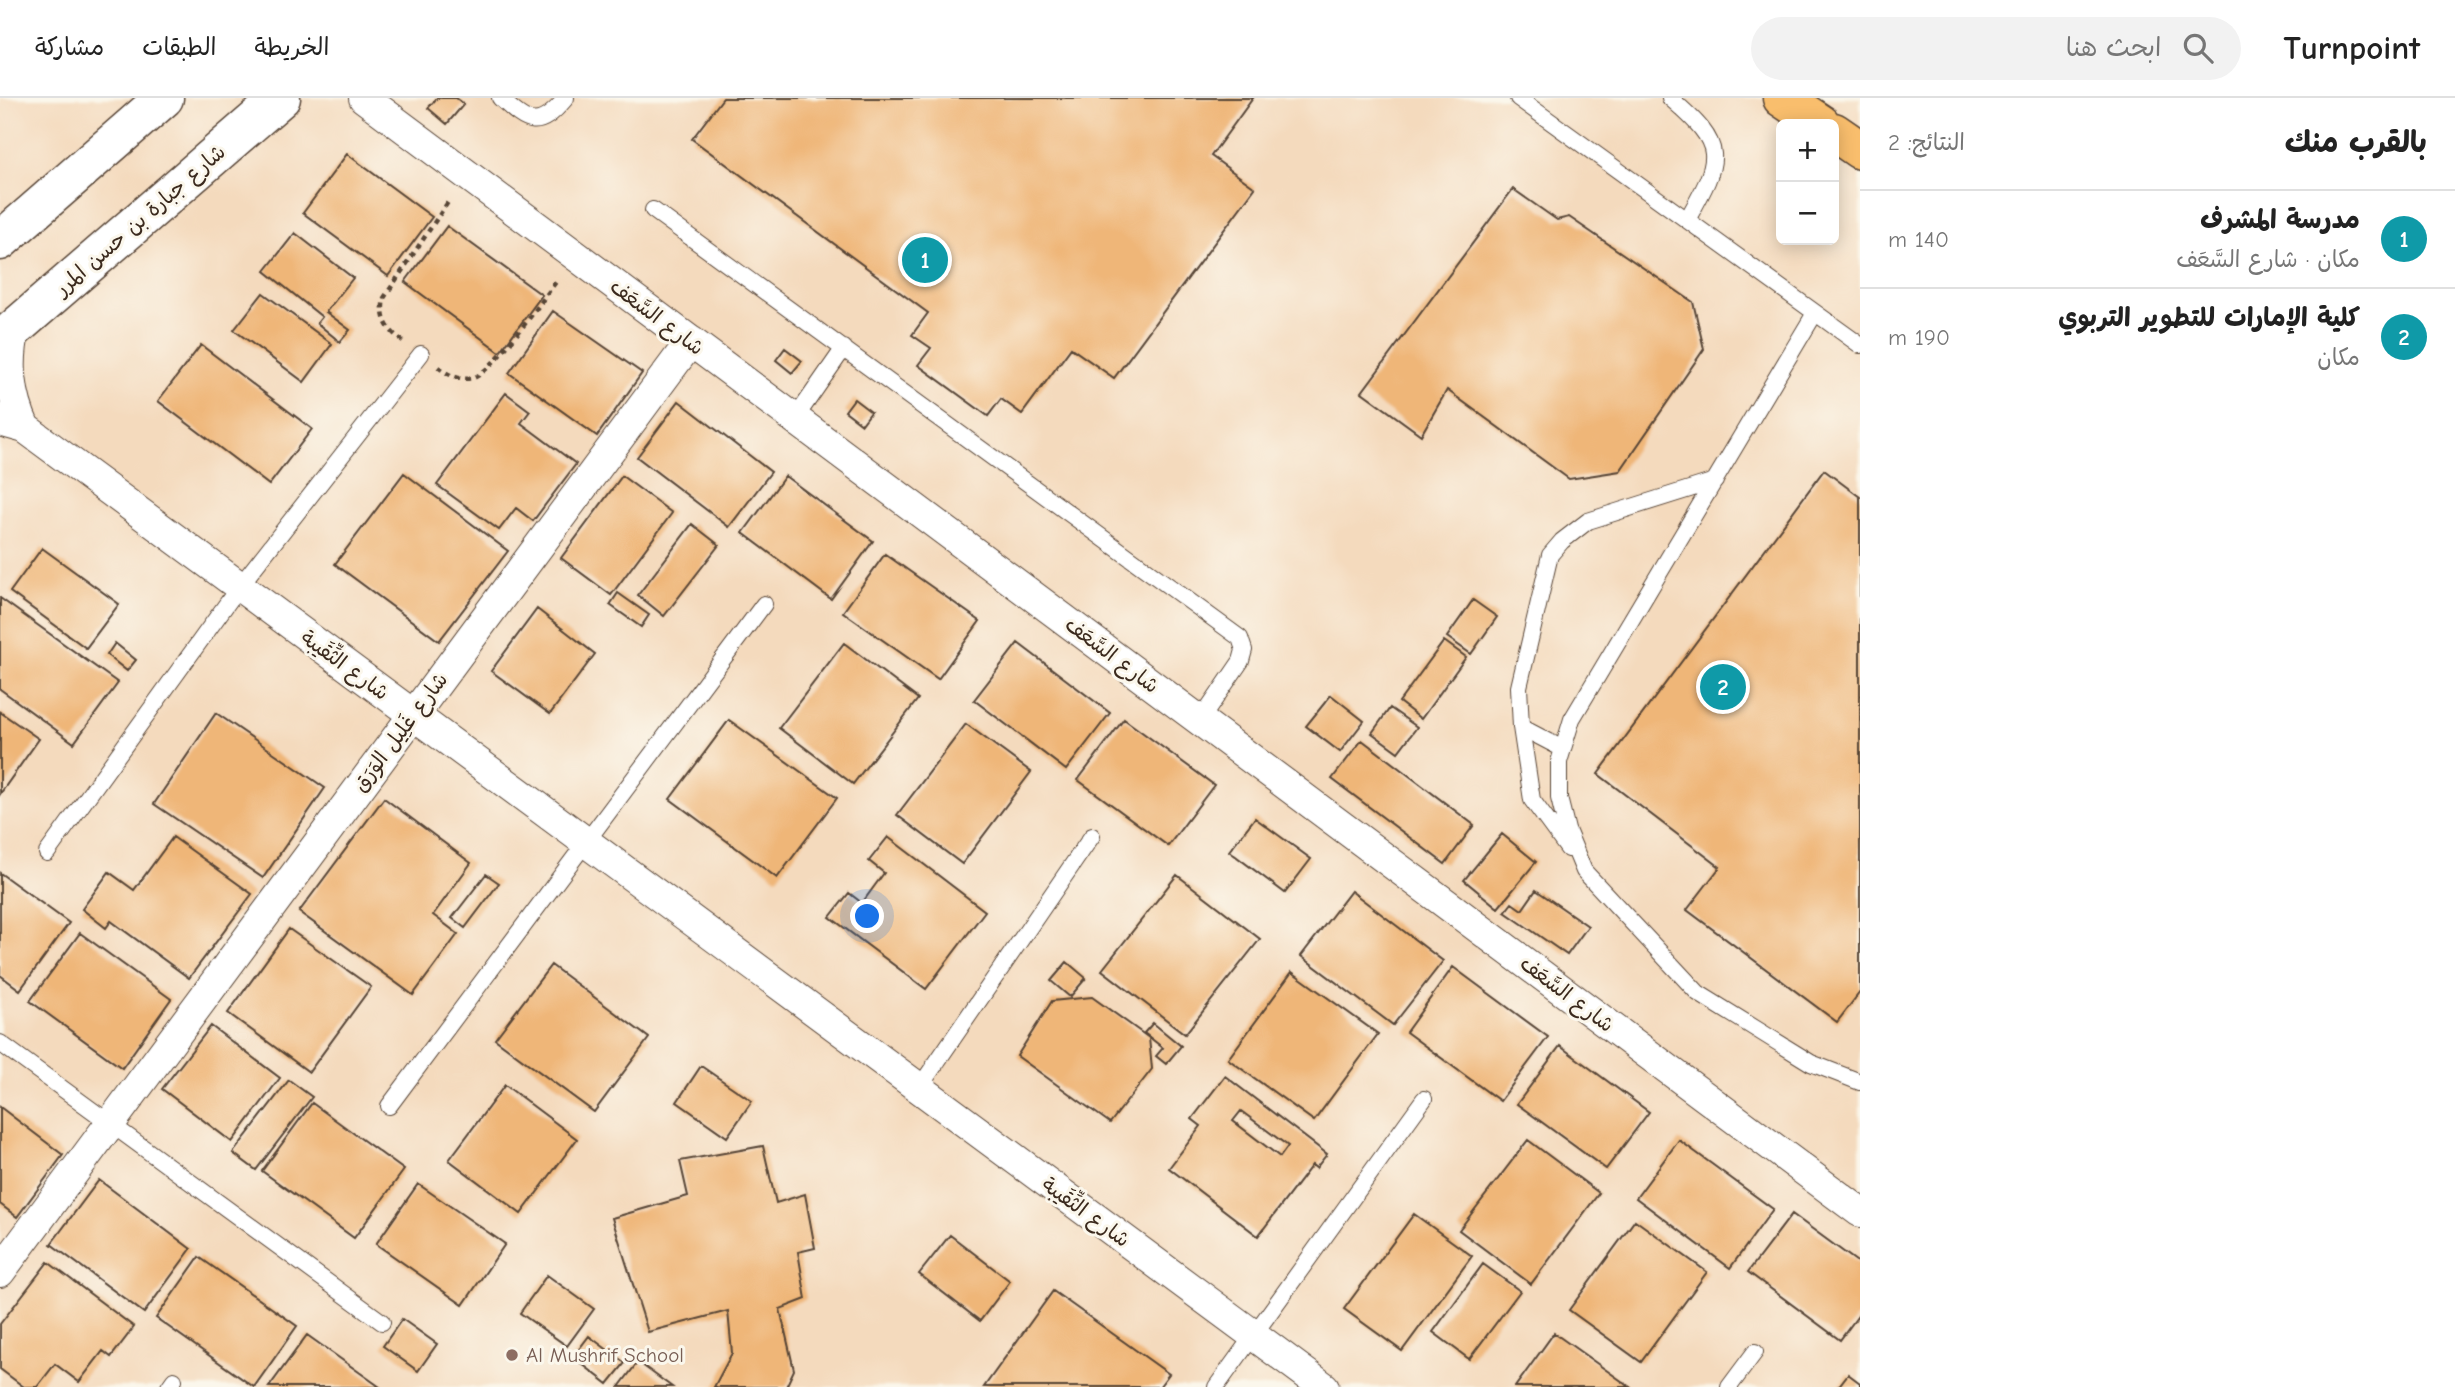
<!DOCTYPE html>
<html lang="ar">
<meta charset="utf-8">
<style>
:root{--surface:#fff;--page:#f2f2f2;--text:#222;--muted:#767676;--line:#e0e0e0;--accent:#1f6fb2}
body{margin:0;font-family:"Comic Neue","Playpen Sans Arabic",sans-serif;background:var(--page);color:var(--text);direction:rtl}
.controls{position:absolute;right:21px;top:21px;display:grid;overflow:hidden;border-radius:10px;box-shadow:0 4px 18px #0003}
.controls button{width:63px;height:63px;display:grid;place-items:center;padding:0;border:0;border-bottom:2px solid var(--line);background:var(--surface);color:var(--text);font:35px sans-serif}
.you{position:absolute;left:868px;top:819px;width:24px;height:24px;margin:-18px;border:5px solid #fff;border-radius:50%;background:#1a73e8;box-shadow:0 0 0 10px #1a73e833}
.badge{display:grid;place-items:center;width:46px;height:46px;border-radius:50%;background:var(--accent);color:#fff;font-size:23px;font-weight:700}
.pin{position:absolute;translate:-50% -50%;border:4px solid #fff;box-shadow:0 2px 7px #0006}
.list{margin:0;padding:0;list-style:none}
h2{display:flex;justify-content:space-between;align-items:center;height:91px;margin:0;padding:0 28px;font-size:30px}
h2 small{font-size:23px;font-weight:400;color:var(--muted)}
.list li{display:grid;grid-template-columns:46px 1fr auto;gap:21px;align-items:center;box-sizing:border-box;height:98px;padding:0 28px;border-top:2px solid var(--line)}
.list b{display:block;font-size:26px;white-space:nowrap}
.list p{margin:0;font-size:23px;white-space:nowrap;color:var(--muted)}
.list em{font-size:23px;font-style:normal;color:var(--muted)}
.icon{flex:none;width:38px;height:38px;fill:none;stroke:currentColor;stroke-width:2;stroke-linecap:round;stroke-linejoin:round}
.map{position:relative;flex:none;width:1860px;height:1289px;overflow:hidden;direction:ltr}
header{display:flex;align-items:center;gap:42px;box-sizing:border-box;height:98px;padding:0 35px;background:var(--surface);border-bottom:2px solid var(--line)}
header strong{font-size:33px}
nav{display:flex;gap:38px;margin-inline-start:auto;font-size:24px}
.search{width:490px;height:63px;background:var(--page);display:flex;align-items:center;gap:18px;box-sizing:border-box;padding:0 24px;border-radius:38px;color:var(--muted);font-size:26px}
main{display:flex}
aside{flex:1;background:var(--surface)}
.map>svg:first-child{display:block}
</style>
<header>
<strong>Turnpoint</strong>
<div class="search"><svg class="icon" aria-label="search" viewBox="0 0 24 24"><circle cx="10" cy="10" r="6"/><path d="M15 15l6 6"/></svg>ابحث هنا</div>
<nav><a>الخريطة</a><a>الطبقات</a><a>مشاركة</a></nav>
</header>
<main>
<aside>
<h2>بالقرب منك<small>النتائج: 2</small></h2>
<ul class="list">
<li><span class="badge" style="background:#0f9aa8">1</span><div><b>مدرسة المشرف</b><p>مكان · شارع السَّعَف</p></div><em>140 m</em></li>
<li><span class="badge" style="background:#0f9aa8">2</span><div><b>كلية الإمارات للتطوير التربوي</b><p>مكان</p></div><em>190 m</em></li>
</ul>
</aside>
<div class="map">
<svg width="1860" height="1289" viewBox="0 0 1860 1289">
<rect width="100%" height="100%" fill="#fbf7ec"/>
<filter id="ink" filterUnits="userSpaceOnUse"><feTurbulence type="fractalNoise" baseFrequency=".0143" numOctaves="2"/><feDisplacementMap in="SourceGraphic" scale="14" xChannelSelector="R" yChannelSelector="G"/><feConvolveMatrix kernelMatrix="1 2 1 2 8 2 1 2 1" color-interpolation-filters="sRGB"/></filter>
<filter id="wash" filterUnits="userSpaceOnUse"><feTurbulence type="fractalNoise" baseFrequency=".00686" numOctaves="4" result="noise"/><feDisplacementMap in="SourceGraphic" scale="28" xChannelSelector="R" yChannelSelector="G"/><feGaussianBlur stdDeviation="1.57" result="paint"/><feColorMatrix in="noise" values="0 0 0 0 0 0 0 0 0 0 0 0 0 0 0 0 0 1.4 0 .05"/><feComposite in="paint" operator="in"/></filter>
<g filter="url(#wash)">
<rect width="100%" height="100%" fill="#f4dabd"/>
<g id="blocks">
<path fill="#efb678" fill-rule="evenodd" d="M437,0H456L464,6L447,26L428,10Z
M723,0H1253L1211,58L1255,90L1114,280L1071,250L1022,316L1001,301L988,318L918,267L931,250L912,237L928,215L692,41Z
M347,56L432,119L388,178L303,115Z
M1513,91L1557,122L1569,119L1693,204L1704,251L1620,373L1569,381L1447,292L1421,337L1362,294Z
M447,128L542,197L500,254L405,184Z
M295,135L353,180L326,214L350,232L340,244L317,225L322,219L265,173Z
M263,195L332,246L304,284L234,232Z
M553,213L642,275L597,338L509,275Z
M201,247L312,331L269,387L158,303Z
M785,250L802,263L792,275L776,262Z
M506,295L530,313L521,325L576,366L533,423L516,410L499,432L437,387Z
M854,301L871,314L862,326L845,313Z
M679,303L771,374L729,429L637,359Z
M1824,372L1860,399V894L1837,924L1687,812L1720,769L1598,676Z
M404,375L508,453L439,543L335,466Z
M622,378L672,415L611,497L561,460Z
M785,378L873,443L831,501L743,435Z
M692,426L719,447L664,518L638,497Z
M42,450L119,506L86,550L10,494Z
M885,456L980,523L938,581L843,514Z
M618,495L649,517L641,529L610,507Z
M0,500L118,585L74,645L0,591Z
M1473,502L1497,519L1471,556L1447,539Z
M537,511L595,556L550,616L491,573Z
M1444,543L1466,559L1421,621L1399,604Z
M115,545L136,562L127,573L107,557Z
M844,545L918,601L853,686L779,630Z
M1018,545L1110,615L1066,672L974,602Z
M1331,597L1364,623L1340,654L1306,628Z
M1390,610L1417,629L1398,654L1372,635Z
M0,614L39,641L0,696Z
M216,615L325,690L263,780L154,706Z
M1124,621L1214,687L1168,748L1078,682Z
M729,622L837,700L777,780L670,701Z
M966,626L1031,674L962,766L897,717Z
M1362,642L1474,727L1445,766L1332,681Z
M384,700L471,765L433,817L458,836L413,897L299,814Z
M1255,720L1311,761L1285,795L1229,753Z
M1502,736L1536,764L1498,810L1464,782Z
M173,739L252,796L189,880L111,823L106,830L82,811L109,774L134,792Z
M888,739L985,813L926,891L830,819L849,795L862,805L884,775L869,763Z
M0,775L69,825L20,892L0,877Z
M486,776L499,785L465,830L452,820Z
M1177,777L1260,841L1185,936L1102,872Z
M1536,792L1588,828L1567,857L1505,814L1512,805L1522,812Z
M1351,793L1443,863L1393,927L1301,858Z
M289,831L371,889L309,974L228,915Z
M80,835L171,901L122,970L30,903Z
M1067,864L1086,880L1070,899L1051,883Z
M551,867L649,940L594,1014L495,941Z
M1453,869L1548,939L1500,1003L1406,934Z
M1292,874L1378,936L1314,1023L1228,961Z
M1092,899L1149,940L1152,971L1110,1025L1017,958L1052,903Z
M1153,925L1181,948L1166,966L1156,958L1163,950L1144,935Z
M211,928L280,980L232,1044L162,991Z
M1560,948L1649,1014L1606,1071L1517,1006Z
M701,968L752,1003L727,1039L677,1004Z
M1225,978L1327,1056L1316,1070L1312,1067L1258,1138L1169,1070L1201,1028L1192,1021ZM1241,1013L1288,1048L1280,1059L1233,1023Z
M289,982L312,999L256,1072L233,1055Z
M505,987L577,1041L521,1116L449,1062Z
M312,1005L404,1072L354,1140L262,1073Z
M0,1009L63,1057L17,1119L0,1106Z
M1528,1042L1599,1095L1531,1186L1459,1132Z
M1679,1042L1773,1111L1730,1170L1636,1100Z
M763,1048L776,1105L805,1096L815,1150L798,1154L806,1201L780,1211L794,1272L786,1289H714L732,1255L728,1213L648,1234L612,1120L688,1098L680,1063Z
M99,1082L191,1151L144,1215L51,1146Z
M418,1086L505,1146L463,1207L376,1146Z
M1414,1116L1472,1158L1402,1253L1344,1211Z
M1792,1116L1860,1166V1215L1840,1242L1748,1174Z
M1635,1122L1707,1174L1641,1264L1569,1212Z
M950,1137L1010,1183L980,1223L919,1176Z
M199,1159L297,1228L254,1289L156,1220Z
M48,1164L134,1229L111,1259L103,1253L79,1284L55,1266L37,1289H24L0,1271V1226Z
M1483,1166L1520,1193L1469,1261L1433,1234Z
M547,1177L594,1211L567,1248L520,1215Z
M1053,1193L1169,1276L1159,1289H984Z
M402,1221L437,1246L418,1273L383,1248Z
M1554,1235L1630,1289H1515Z
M307,1237L380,1289H269Z
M589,1238L625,1265L608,1286L573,1259Z
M638,1264L672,1289H619Z
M1848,1276L1860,1285V1289H1838Z"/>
</g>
</g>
<g filter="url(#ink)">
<use href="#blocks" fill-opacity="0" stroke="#574436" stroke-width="2"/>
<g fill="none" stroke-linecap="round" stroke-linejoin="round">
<g stroke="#574436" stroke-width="18">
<path id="service" d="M500,0C529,27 538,33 566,0
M1518,0L1860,247
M1670,0C1727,49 1722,59 1687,122
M653,112L1240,540L1244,552L1241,563L1200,623
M1815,215L1572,621L1559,664V700L1567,732L1584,773L1698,895L1811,965L1860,984
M794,322L844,250
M1521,629L1563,651
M1568,751L1532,702L1521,629L1519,589L1550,457L1562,443L1588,423L1715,383
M47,755L239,489L421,256
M0,945L382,1224
M919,990L1092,738
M389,1008L764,506
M169,1289L174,1282
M1216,1289L1424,1001
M1729,1289L1755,1254"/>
</g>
<g stroke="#574436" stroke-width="32">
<path id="minor" d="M364,0L1860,1114
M15,230C7,266 10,297 25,330
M0,323L25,330L1324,1289
M0,1174L691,243"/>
</g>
<g stroke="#574436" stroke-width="41">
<path id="tertiary" d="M0,143L164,0
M0,243L281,0"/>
</g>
<g stroke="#574436" stroke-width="41">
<path id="primary" d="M1782,0L1821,26
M1834,34L1860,52"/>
</g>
<path stroke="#574436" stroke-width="4.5" stroke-dasharray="5 5" stroke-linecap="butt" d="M403,243C387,232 380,220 384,200L450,101
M438,269C448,277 460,283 473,280C493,274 543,201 558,181"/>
<use href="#service" stroke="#fff" stroke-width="16"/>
<use href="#minor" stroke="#fff" stroke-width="30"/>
<use href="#tertiary" stroke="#fff" stroke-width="38"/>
<use href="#primary" stroke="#f9be6d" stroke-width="38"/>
</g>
</g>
<circle fill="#8d6e63" stroke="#fbf7ec" stroke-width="2.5" cx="512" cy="1257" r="7"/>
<g text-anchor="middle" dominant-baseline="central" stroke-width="6" stroke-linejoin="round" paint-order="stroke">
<g font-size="21" fill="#3b2a1e" stroke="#fbf7ec">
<text transform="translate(140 122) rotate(-41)">شارع جبارة بن حسن المرر</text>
<text transform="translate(657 219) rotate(37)">شارع السَّعَف</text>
<text transform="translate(1112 557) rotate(37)">شارع السَّعَف</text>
<text transform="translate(345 567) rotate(36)">شارع الثِّقَيبة</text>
<text transform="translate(400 634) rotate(-53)">شارع غَلِيل الوَرَق</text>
<text transform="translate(1567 896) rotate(37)">شارع السَّعَف</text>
<text transform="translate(1086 1114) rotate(36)">شارع الثِّقَيبة</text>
</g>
<g font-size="21" fill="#785e54" stroke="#fbf7ec" text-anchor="start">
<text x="526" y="1257">Al Mushrif School</text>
</g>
</g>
</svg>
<div class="controls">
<button>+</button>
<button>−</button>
</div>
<div class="you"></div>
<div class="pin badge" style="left:925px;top:162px;background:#0f9aa8">1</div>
<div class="pin badge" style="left:1723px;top:589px;background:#0f9aa8">2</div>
</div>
</main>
